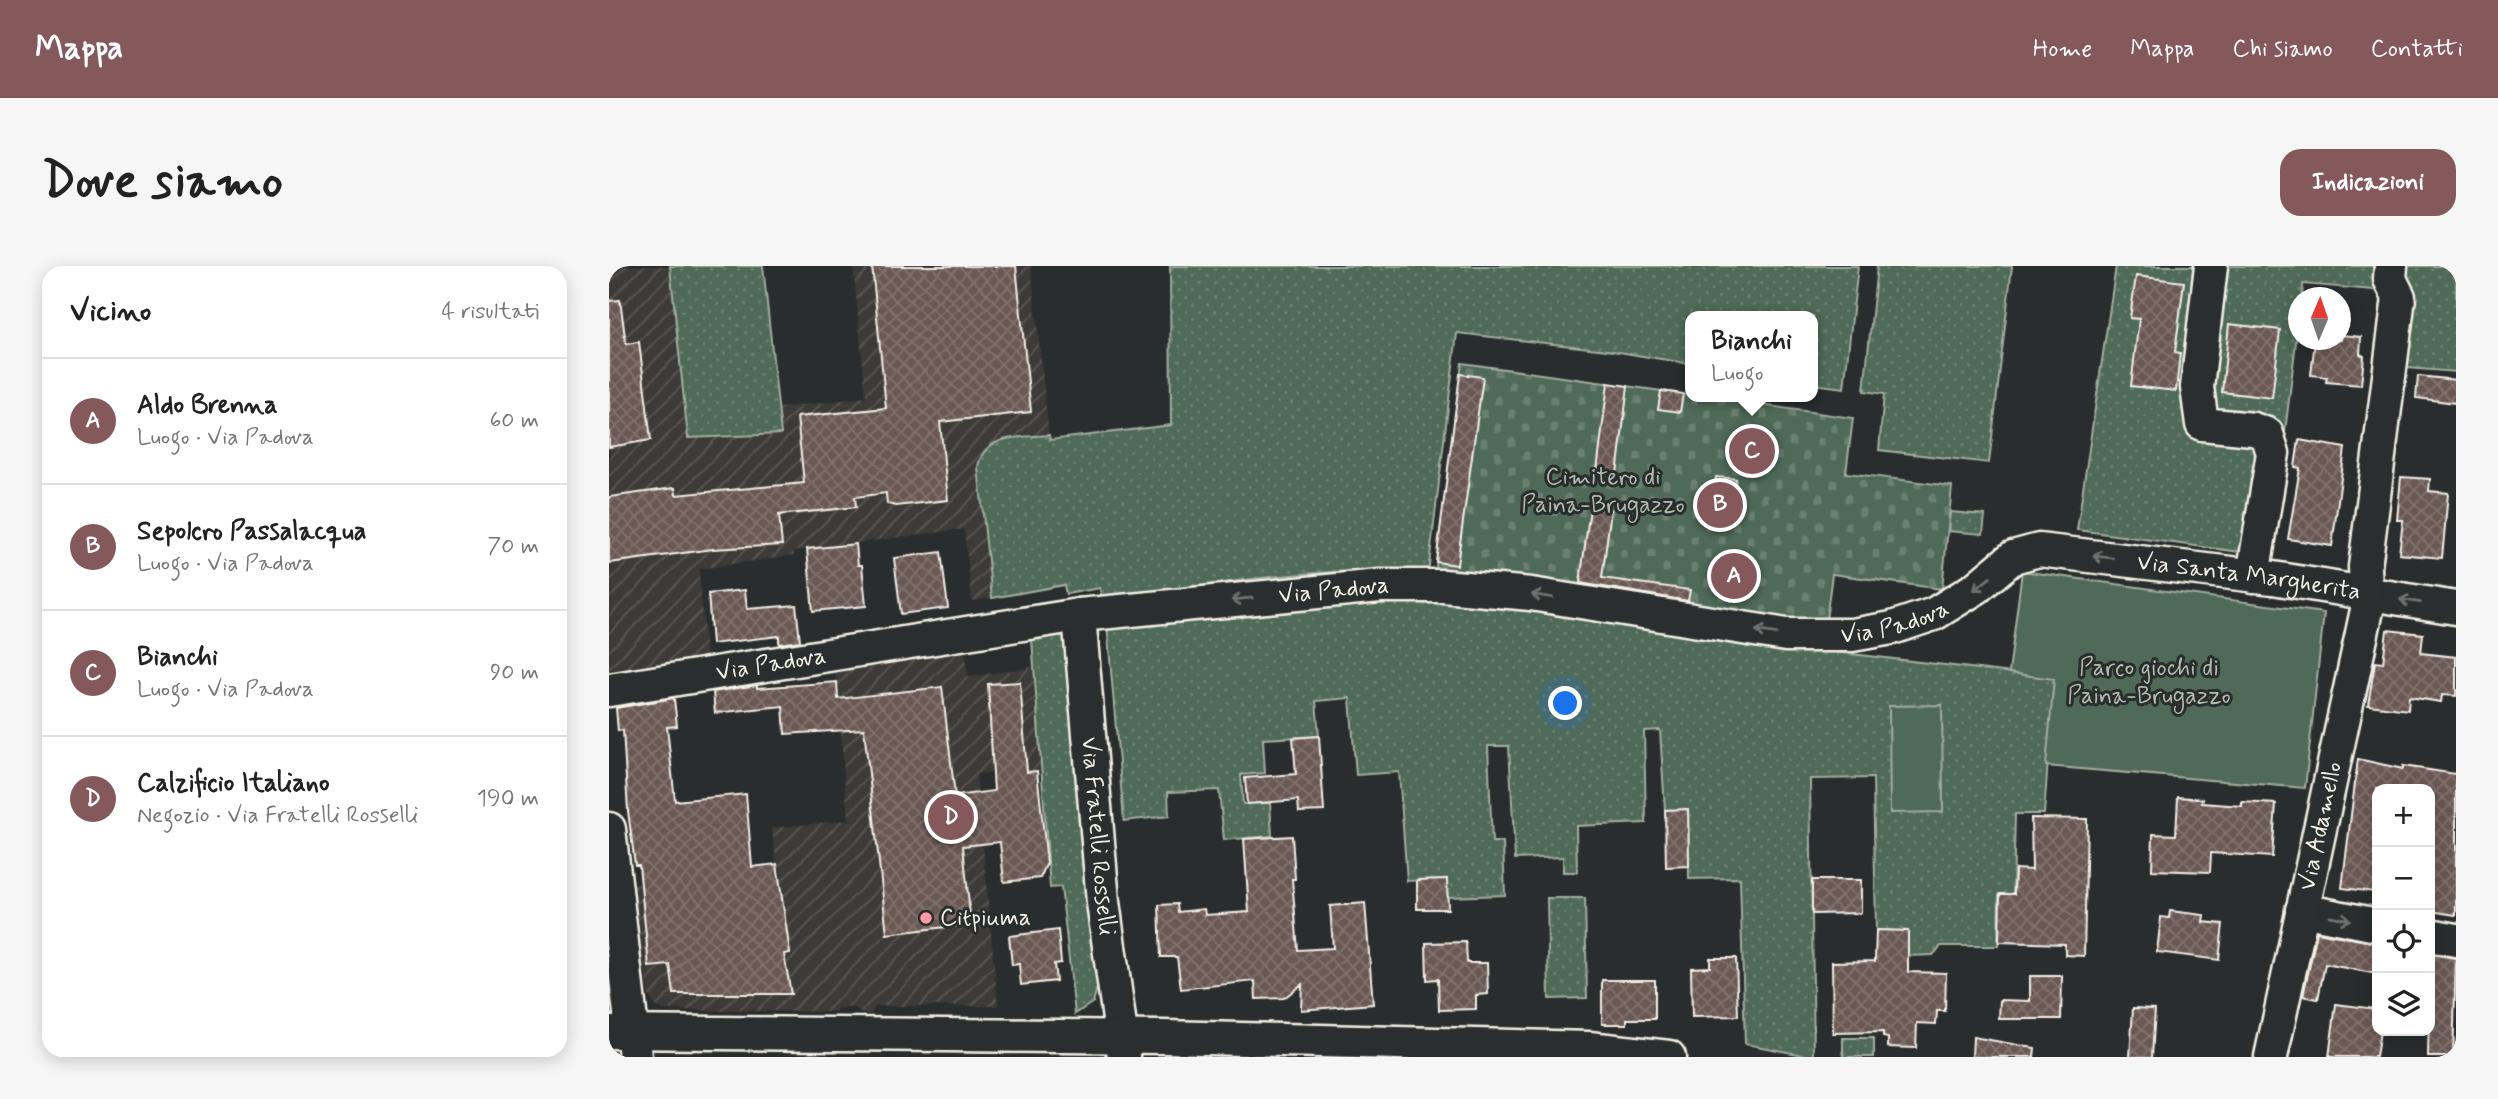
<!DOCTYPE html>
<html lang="it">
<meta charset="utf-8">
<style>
:root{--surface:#fff;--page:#f6f6f6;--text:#222;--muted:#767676;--line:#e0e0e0;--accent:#85585c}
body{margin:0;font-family:Mynerve,sans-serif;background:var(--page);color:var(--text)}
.controls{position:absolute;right:21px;bottom:21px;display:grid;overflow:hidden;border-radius:14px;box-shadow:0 4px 18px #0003}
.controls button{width:63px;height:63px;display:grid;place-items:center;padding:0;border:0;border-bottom:2px solid var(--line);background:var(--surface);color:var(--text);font:35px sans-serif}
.compass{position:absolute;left:1679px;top:21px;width:63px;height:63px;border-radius:50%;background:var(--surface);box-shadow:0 4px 18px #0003;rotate:2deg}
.you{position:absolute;left:957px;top:438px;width:24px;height:24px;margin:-18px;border:5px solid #fff;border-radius:50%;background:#1a73e8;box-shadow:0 0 0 10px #1a73e833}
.badge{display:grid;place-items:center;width:46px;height:46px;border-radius:50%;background:var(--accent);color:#fff;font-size:23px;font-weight:700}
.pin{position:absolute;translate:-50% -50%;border:4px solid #fff;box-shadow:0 2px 7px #0006}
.popup{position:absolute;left:1076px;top:45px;width:133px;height:91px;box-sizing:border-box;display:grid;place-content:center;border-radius:14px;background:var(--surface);filter:drop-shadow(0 2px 5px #0005);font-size:23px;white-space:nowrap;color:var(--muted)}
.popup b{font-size:26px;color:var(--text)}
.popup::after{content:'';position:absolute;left:50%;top:100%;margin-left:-14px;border:14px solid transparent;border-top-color:var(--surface)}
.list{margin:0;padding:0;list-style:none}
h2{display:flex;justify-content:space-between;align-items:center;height:91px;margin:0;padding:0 28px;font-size:30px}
h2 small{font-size:23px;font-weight:400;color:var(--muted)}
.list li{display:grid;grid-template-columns:46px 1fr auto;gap:21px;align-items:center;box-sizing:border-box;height:126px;padding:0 28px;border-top:2px solid var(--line)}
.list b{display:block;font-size:26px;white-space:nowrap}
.list p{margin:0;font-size:23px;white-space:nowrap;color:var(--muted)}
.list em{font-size:23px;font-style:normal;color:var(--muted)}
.icon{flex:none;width:38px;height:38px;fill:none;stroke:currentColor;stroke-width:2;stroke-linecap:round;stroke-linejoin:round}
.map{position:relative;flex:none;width:1847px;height:791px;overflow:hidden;border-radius:21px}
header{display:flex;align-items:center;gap:42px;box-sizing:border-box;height:98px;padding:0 35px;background:var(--accent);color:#fff}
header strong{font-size:33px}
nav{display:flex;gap:38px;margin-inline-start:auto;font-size:24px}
.intro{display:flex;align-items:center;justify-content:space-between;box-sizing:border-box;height:168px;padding:0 42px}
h1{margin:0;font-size:49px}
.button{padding:18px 32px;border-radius:21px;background:var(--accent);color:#fff;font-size:24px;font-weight:700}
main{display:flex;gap:42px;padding:0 42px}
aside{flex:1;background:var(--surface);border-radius:21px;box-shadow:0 4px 18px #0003}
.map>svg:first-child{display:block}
</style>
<header>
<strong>Mappa</strong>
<nav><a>Home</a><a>Mappa</a><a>Chi siamo</a><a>Contatti</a></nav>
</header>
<div class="intro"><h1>Dove siamo</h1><a class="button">Indicazioni</a></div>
<main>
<aside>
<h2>Vicino<small>4 risultati</small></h2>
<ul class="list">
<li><span class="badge">A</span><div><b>Aldo Brenna</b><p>Luogo · Via Padova</p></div><em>60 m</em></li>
<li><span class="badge">B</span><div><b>Sepolcro Passalacqua</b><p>Luogo · Via Padova</p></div><em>70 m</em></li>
<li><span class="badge">C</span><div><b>Bianchi</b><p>Luogo · Via Padova</p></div><em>90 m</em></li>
<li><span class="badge">D</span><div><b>Calzificio Italiano</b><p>Negozio · Via Fratelli Rosselli</p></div><em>190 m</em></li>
</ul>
</aside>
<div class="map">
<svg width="1847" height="791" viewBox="0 0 1847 791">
<defs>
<pattern id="industrial-furrows" width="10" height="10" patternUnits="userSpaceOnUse" patternTransform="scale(1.75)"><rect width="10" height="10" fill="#3e3a39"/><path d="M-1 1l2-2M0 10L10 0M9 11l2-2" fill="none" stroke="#5a5756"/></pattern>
<pattern id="grass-dots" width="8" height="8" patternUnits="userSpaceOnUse" patternTransform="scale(1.75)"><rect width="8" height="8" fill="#506a59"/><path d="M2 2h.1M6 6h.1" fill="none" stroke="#6a8071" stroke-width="1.8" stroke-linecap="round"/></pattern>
<pattern id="cemetery-stones" width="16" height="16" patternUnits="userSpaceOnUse" patternTransform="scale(1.75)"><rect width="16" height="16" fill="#506a59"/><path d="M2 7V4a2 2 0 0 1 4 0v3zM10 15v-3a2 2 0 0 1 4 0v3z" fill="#6a8071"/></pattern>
<pattern id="building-cross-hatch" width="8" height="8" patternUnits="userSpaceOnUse" patternTransform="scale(1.75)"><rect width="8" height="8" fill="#6b5954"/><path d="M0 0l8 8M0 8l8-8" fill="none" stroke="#81716d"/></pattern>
</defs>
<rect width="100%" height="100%" fill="#2a2d2e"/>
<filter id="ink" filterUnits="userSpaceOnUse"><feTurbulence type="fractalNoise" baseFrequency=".0143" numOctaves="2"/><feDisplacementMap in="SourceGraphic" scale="14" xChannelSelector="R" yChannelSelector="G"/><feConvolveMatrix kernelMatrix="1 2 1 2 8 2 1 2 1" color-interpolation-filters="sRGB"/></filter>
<g filter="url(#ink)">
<path fill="url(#industrial-furrows)" d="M0,0H61L80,172L171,168L169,142L257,131L244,0H422L440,169L387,174L369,202L383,332L363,335L355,263L185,285V289L90,303L97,391L0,404Z
M356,385L359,411L424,401L432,505L367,508L389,740H267L262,748H252L247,742H229L225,746L55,744L47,741L39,728L24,619L167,598L163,562L239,554L226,401Z"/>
<path fill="url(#grass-dots)" stroke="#a2aea0" stroke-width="2" d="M61,0H154L172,168L79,172Z
M561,0H1249L1235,122L1204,118V50H1082V98L998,84L848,67L819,307C717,298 595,319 493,335L491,322L457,328L455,319L383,332L369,201C375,167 412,172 440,169L441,174L562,159Z
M1268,0H1403L1380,197L1270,184L1275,128L1255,125Z
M1507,0H1847V106L1786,101L1777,25L1694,18L1693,31L1689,32V59L1661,290L1468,264Z
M1341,246L1376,249L1374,268L1339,265Z
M783,330L893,339L1124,374L1445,412L1435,548H1406L1404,628H1390L1389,680H1332L1324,689L1299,690V665L1267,664L1264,512L1201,513L1205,791L1136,778L1131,612L1080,613L1079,544H1056L1051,464L1035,465L1037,557L967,560L968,606H954V591L906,593L900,480H879L883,576H894L896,629L838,631L837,613L798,615L790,506L747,509L741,432L707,435L710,470L654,473L656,507L632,509L634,538L661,537L663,570L615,574L610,524L559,526L560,550L515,555L498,358Z
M458,369L491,713L484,736L466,748L452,621L441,622L423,373Z
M938,632H976L978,732L940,733Z
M1234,772H1265V791H1234Z"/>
<path fill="url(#cemetery-stones)" stroke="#a2aea0" stroke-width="2" d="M853,97L1244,152L1237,207L1343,220L1333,323L1223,308L1216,362L943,325L932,312L916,310L904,318L826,308Z"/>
<path fill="#506a59" stroke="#a2aea0" stroke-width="2" d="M1413,305L1715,347L1696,522L1437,500L1445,413L1400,407Z
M1333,439L1334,546L1281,547L1280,440Z"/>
<path fill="url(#building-cross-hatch)" stroke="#f4f1e8" stroke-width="2" d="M263,0H407L422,146L331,156L339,234L287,240L278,238L277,227L246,231L247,241L170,249L173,279L104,283L0,297V231L66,222L67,229L195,217L188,151L277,142Z
M1527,10L1575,16L1566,86L1571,87L1567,125L1522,120L1530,53L1521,52Z
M11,34L17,78L30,76L42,174L0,181V35Z
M1620,58L1671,64L1663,132L1613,126Z
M1732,69L1752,71L1751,88L1755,90L1752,119L1717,116L1718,111L1702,109L1706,74H1732Z
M851,108L874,111L848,299L827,296Z
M1809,110L1847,114V137L1807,132Z
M999,117L1019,120L1008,208L988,205Z
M1052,125L1074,128L1071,146L1049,143Z
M1135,174L1154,177L1151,196L1133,194Z
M1690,174L1736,182L1723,280L1679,273L1691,202L1686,201Z
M1107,211L1127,213L1119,249L1102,247Z
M1792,211L1821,213L1820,225L1839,227L1833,292L1790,288L1794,254H1788Z
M981,242L1002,244L993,312L1081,324L1079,335L971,317Z
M247,278L249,299H253L257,340L204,345L198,283Z
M332,286L339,342L292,348L285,292Z
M136,324L138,343L187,339L191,375L170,378V370L103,378L99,328Z
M1778,364L1814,368L1812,387L1847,391V430L1833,429L1832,436L1800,431L1799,444L1759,439L1766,396L1774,397Z
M228,416L229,433L333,421L346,530L385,525L379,418L411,416L418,506L428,505L438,597L431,612L395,616L391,576L354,580L362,658L278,668L255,463L176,468L174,440L106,447L104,426L148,419V422Z
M65,432L68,460L58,461L66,535L137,528L143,601L168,598L181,687L175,688L182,728H65L61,699L40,701L30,599H26L19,545L14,464L9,465L7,442Z
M710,470L715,545L690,546L689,534L638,538L636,512L687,508L684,472Z
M1749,493L1794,503V500L1847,508V649L1821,645V523H1768V602L1765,626L1733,622Z
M1569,531L1594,533L1593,537L1633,540V536L1667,538L1663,591L1602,587L1601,606L1543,604L1544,568L1567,569Z
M1079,543L1080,600L1057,601L1056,544Z
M1422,552L1478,553L1475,690L1456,689V678L1390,676L1391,628H1405L1406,603L1423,604Z
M683,570L686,613H683L689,684L724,682L721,640L756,637L764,738L692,744L693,718L675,732L647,733L646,715L572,723L568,691H552L550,639L568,638L569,646L595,643L596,649L640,646L635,573Z
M838,613L839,643H808V614Z
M1203,614H1252V647L1203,648Z
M1561,645L1595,649L1594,656L1614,658L1610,694L1548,686L1552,651L1560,652Z
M449,664L452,697L445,698L447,715L412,719L410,698L403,699L400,670Z
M1267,664L1299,665V706L1337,707L1336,745H1328L1327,758L1308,757L1307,782L1279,781V772L1274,771V766L1224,767L1223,696L1266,695Z
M1708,666L1768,677V708L1716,698L1709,733L1694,730Z
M857,676L858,697H878L879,728L867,729V743L830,744L829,713L818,714L817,677Z
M1821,688L1847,692L1844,791H1819Z
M1101,692H1127L1129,750L1083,751L1082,702L1101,701Z
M1421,710H1453L1452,753H1390L1391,734L1421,735Z
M993,714H1046V753H1018V758H993Z
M1727,738L1767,743L1764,762L1771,765L1767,791H1720Z
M1524,742L1546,743L1543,791H1521Z
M1364,771L1426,782L1425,791H1363Z"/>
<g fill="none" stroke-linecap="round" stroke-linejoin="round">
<g stroke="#f4f1e8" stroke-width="37">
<g id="minor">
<path d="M1602,0L1588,121L1593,158L1644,163L1658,168L1664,187L1644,310"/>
<path id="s1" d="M470,349L494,636L515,790"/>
<path id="s2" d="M0,424L470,349L771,320H834L922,328L1177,369H1243L1283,362L1325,348L1367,322L1404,291L1430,284L1664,312L1847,342"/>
<path d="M0,563L26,791"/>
<path d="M1693,644L1768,659"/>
<path d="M1821,669L1847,674"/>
<path d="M0,766L555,771L980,782L1060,791"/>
<path id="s3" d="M1662,791L1758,344L1756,301L1790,31L1781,13L1782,0"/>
</g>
</g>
<use href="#minor" stroke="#2a2d2e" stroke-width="32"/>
</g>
<defs><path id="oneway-shaft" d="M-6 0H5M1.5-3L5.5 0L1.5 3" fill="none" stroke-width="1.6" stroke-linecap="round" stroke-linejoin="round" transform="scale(1.75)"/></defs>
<g stroke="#71726f">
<use href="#oneway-shaft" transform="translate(1494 291) rotate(-174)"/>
<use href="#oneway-shaft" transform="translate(1373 318) rotate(142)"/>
<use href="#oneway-shaft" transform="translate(933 330) rotate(-171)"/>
<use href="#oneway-shaft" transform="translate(633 333) rotate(174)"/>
<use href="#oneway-shaft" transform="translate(1801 335) rotate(-171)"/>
<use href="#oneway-shaft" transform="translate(1157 366) rotate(-171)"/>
<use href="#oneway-shaft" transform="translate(1731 652) rotate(11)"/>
</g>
</g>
<circle fill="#ff9aa2" stroke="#2a2d2e" stroke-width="2.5" cx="317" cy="652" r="7"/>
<g text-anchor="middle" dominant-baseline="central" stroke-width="6" stroke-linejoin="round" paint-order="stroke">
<g font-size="24" fill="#b2bbaf" stroke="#2a2d2e">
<text x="994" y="211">Cimitero di<tspan x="994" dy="28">Paina-Brugazzo</tspan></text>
<text x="1540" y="402">Parco giochi di<tspan x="1540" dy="28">Paina-Brugazzo</tspan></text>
</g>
<g font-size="24" fill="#f4f1e8" stroke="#2a2d2e">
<text stroke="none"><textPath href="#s2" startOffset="1675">Via Santa Margherita</textPath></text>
<text stroke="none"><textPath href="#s2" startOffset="732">Via Padova</textPath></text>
<text stroke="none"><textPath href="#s2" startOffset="1298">Via Padova</textPath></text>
<text stroke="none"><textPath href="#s2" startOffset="164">Via Padova</textPath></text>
<text stroke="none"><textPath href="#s3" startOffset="236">Via Adamello</textPath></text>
<text stroke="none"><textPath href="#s1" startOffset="222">Via Fratelli Rosselli</textPath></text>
</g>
<g font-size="24" fill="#f4f1e8" stroke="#2a2d2e" text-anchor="start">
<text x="331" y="652">Citpiuma</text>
</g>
</g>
</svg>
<div class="controls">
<button>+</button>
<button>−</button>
<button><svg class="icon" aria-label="locate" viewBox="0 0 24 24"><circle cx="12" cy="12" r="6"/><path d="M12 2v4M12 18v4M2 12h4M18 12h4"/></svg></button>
<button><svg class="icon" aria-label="layers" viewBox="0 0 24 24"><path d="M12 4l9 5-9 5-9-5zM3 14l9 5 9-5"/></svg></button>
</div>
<svg class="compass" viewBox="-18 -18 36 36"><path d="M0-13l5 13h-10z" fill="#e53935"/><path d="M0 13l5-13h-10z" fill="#767676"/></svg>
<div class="you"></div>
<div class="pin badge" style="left:1125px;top:310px">A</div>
<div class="pin badge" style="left:1111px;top:239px">B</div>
<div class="pin badge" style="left:1143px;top:185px">C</div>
<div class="popup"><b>Bianchi</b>Luogo</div>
<div class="pin badge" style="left:342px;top:551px">D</div>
</div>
</main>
